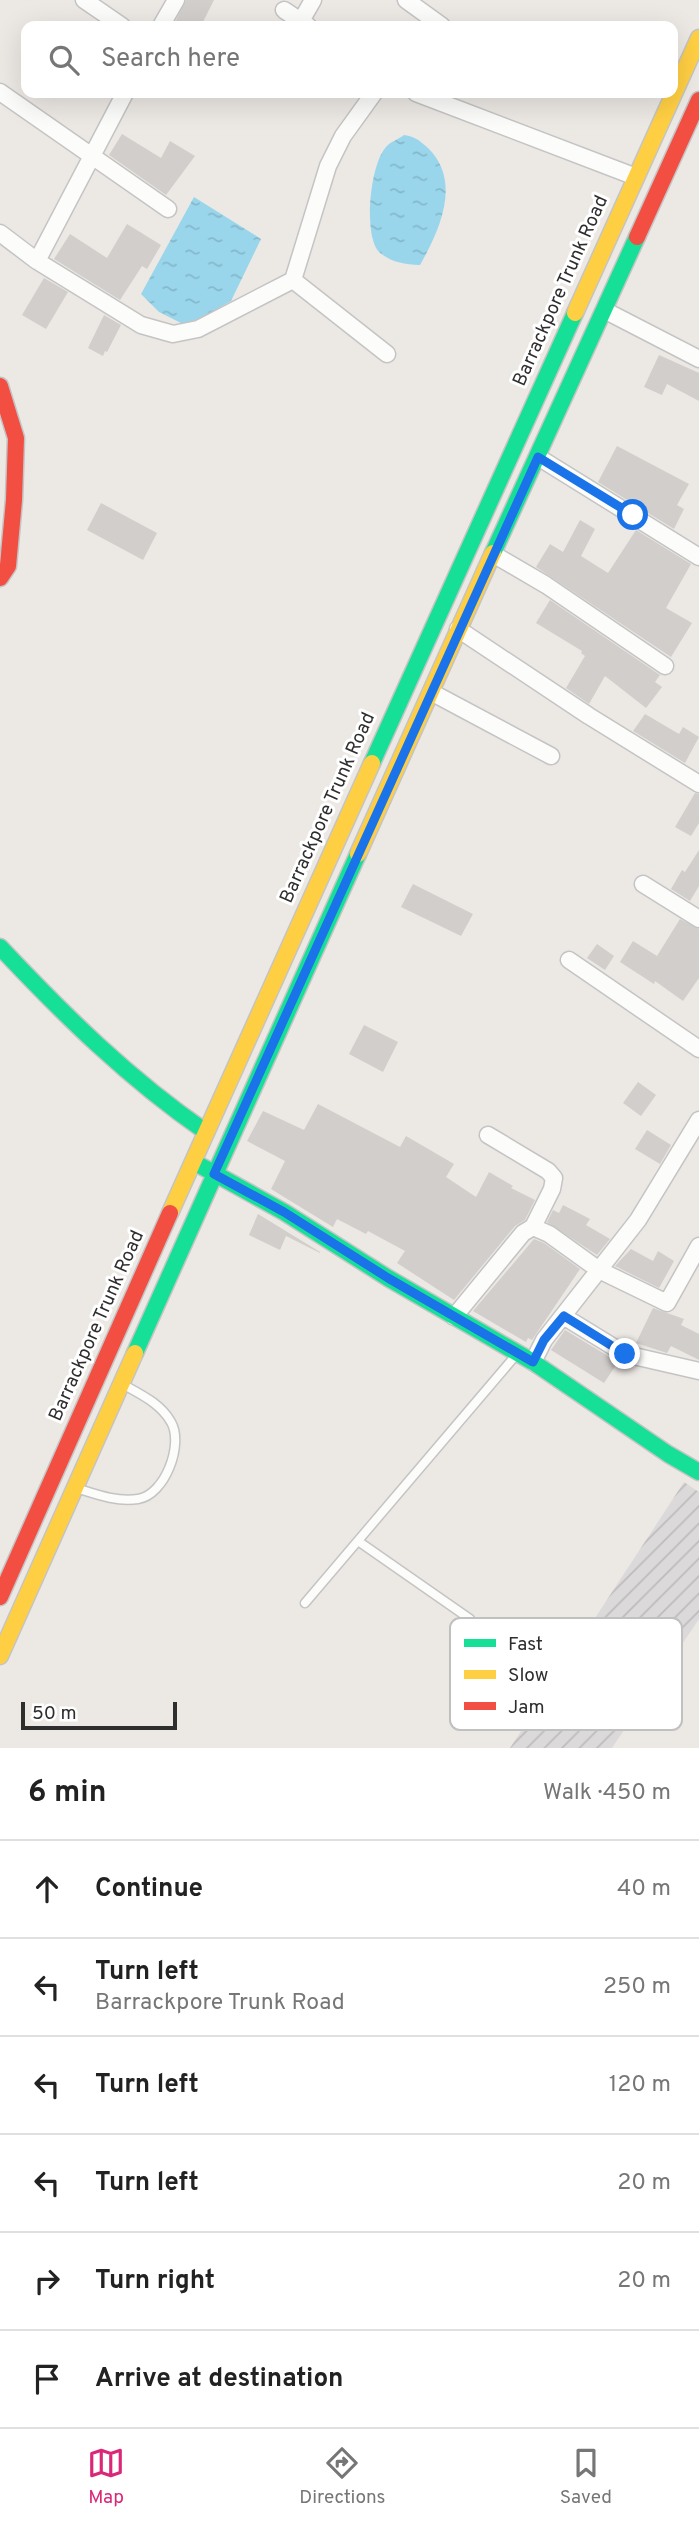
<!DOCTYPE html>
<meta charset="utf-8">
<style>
:root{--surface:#fff;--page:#f2f2f2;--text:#222;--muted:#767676;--line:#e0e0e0;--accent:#db2777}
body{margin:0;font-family:Overpass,sans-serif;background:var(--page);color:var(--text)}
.scale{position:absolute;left:21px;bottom:18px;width:156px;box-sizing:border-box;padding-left:7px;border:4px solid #2e2e2e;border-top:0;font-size:19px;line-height:24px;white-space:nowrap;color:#2e2e2e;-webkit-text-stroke:5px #fff;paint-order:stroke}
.stop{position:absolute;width:21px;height:21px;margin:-16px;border:5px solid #1a73e8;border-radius:50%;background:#fff}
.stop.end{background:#1a73e8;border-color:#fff;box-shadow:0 2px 7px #0008}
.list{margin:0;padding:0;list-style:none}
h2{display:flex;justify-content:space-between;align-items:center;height:91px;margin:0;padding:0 28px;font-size:30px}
h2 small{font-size:23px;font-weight:400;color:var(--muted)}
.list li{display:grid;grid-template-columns:46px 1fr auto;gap:21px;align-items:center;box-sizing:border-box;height:98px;padding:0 28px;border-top:2px solid var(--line)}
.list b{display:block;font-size:26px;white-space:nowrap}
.list p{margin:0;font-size:23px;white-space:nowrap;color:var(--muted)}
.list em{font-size:23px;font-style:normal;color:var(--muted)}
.icon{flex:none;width:38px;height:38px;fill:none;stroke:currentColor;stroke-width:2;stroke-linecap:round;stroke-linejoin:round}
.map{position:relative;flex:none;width:699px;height:1748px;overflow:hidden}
.search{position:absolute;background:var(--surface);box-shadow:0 7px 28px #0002;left:21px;right:21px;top:21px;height:77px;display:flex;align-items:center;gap:18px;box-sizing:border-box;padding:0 24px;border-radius:14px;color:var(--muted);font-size:26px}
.sheet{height:679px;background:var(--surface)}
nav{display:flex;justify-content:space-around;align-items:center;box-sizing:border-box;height:98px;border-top:2px solid var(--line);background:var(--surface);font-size:19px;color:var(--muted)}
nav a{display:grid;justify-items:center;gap:4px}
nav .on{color:var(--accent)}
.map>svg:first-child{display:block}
</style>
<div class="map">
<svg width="699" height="1748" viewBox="0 0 699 1748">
<defs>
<pattern id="industrial-furrows" width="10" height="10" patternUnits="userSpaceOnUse" patternTransform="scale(1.75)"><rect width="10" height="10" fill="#dcd9db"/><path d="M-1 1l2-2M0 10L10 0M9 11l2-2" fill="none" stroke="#bdbbbc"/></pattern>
<pattern id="water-ripples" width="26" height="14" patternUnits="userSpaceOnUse" patternTransform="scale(1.75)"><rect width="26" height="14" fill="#99d6ec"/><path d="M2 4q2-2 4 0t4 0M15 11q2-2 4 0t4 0" fill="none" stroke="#84b8cb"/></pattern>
</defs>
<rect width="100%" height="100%" fill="#ece8e4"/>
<path fill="url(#industrial-furrows)" d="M684,1482L699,1492V1619L612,1748H510Z"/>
<path fill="url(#water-ripples)" d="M404,135C416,137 419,140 428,148C462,181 440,230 420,265C404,264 392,263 379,252C363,235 370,164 386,147C390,142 399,139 404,135Z
M194,197L261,239L231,301L187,326L159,312L141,294Z"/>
<path fill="#d1cecb" d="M186,0H214L201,26H173Z
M122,134L161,158L170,141L195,156L166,195L109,155Z
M127,224L161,245L147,269L142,266L120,300L54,259L70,234L107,258Z
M44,278L68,292L46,329L22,315Z
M104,315L121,325L107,352L105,351L103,356L88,348Z
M659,355L699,373V401L667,384L662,395L644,387Z
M617,446L689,484L677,505L684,509L674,529L598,482Z
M101,503L157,533L143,560L87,530Z
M580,520L595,529L581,556L608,573L636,530L691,564L666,608L692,623L671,657L536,567L550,544L563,552Z
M550,600L660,675L655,682L662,687L646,708L605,676L589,704L566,688L585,656L581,653L582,651L536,623Z
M645,714L679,734L683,727L699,737L685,763L633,731Z
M695,793L699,794V823L691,836L675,827Z
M699,850V886L690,901L671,889L682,870L685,872Z
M413,884L473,914L461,936L401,907Z
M680,919L699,929V978L683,1001L655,981L654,984L620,962L633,941L657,956Z
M597,944L614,956L605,970L587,958Z
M364,1025L398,1042L383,1072L349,1054Z
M638,1082L656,1095L641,1116L623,1103Z
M318,1104L400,1147L406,1136L454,1164L446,1177L476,1197L489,1172L513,1186L511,1188L535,1200L525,1220L515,1226L454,1300L397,1263L405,1251L368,1231L366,1234L337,1219L333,1227L271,1189L285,1161L247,1141L263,1111L304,1130Z
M647,1130L671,1145L660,1164L635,1149Z
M563,1205L590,1219L586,1225L610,1239L597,1255L547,1222L553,1210L559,1213Z
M258,1214L320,1252V1253L286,1236L280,1250L249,1235Z
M534,1239L544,1243L580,1269L532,1340L528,1338L526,1342L473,1311Z
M631,1249L653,1261L658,1251L674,1261L659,1288L615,1266Z
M653,1308L684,1319L681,1325L699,1334V1360L671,1346L667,1353L636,1343Z
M565,1330L618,1362L604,1383L551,1350Z"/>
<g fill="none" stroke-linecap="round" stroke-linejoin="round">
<g stroke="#c5c4c5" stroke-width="11">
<path id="lane" d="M79,1489C98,1495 117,1502 138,1499C165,1495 184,1444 171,1422C161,1404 142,1395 124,1385
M358,1541L470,1619
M305,1603L516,1355"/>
</g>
<g stroke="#c5c4c5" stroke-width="19">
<path id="street" d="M84,0L122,26
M406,0L442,26
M284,10L308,26
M301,21L313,0
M161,26L176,0
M0,92L168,209
M125,93L37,261L141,325L173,334L198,329L293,280L328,166L343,136L374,93
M416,93L636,177
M0,233L37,261
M293,280L387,354
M604,310L699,359
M538,457L699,557
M493,554L546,585L665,666
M458,629L589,716L699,784
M431,692L551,756
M643,884L699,919
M569,960L699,1049
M488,1135L548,1171L554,1178L552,1189L533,1227
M563,1316L625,1354L699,1371
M454,1317L523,1233L533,1227L549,1234L599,1270L667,1303L699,1246
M533,1362L544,1340L638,1220L699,1120"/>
</g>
<g stroke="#c5c4c5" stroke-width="19">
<path id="fast" d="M493,553L637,237
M372,763L575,313
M0,947C64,1015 129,1079 206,1132
M201,1166L284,1212L388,1278L533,1362L668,1454L699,1472
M135,1353L358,854"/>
</g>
<g stroke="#c5c4c5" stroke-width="19">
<path id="slow" d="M575,313L699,38
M358,854L493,553
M170,1213L372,763
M0,1656L135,1353"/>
</g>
<g stroke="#c5c4c5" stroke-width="19">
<path id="jam" d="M637,237L699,100
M0,386L16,438L14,500L8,566L0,578
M0,1597L170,1213"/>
</g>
<use href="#lane" stroke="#fcfcfb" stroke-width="8"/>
<use href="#street" stroke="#fcfcfb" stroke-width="16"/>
<use href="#fast" stroke="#16e098" stroke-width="16"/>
<use href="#slow" stroke="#ffcf43" stroke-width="16"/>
<use href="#jam" stroke="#f24e42" stroke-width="16"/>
</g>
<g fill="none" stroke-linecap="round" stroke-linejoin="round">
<path stroke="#1a73e8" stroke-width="9" d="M625,1354L564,1316L544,1340L533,1362L388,1278L284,1212L214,1174L538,457L633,515"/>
</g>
<g text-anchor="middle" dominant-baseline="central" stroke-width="6" stroke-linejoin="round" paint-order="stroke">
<g font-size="19" fill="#2e2e2e" stroke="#fff">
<text transform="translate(561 291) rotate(-66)">Barrackpore Trunk Road</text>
<text transform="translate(328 808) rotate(-66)">Barrackpore Trunk Road</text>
<text transform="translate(97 1326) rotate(-66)">Barrackpore Trunk Road</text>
</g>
</g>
<rect x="450" y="1618" width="232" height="112" rx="10" fill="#fff" stroke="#c0c0c0" stroke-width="2"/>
<rect x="464" y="1639" width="32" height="8" fill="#16e098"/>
<rect x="464" y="1670" width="32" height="9" fill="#ffcf43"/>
<rect x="464" y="1702" width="32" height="8" fill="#f24e42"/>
<g font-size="19" fill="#2e2e2e">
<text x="508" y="1650">Fast</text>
<text x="508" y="1681">Slow</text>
<text x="508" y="1713">Jam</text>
</g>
</svg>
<div class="scale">50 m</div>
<div class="stop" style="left:633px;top:515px"></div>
<div class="stop end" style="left:625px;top:1354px"></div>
<div class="search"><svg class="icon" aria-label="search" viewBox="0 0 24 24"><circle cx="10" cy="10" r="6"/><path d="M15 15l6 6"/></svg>Search here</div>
</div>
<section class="sheet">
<h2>6 min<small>Walk · 450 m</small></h2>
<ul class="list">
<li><svg class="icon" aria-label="ahead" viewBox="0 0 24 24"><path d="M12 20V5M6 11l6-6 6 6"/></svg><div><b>Continue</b></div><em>40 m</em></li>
<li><svg class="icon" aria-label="left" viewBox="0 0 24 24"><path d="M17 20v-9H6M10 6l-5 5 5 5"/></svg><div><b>Turn left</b><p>Barrackpore Trunk Road</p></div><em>250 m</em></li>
<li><svg class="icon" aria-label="left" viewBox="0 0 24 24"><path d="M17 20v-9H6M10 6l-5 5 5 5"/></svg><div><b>Turn left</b></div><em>120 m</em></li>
<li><svg class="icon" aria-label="left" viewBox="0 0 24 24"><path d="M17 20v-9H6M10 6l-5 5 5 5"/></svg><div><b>Turn left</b></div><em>20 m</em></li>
<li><svg class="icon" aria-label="right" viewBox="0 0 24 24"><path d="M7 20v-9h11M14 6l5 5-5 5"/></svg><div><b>Turn right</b></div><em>20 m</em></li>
<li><svg class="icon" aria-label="arrive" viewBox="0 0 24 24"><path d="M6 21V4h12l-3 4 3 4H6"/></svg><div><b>Arrive at destination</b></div></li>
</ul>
</section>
<nav>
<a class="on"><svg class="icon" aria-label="map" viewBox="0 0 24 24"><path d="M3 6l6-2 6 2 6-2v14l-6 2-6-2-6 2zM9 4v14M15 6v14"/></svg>Map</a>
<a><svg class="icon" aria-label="directions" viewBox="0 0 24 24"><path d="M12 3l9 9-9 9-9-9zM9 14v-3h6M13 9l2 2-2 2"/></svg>Directions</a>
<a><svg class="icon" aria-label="saved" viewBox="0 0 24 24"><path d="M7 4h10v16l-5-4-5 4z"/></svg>Saved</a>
</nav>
